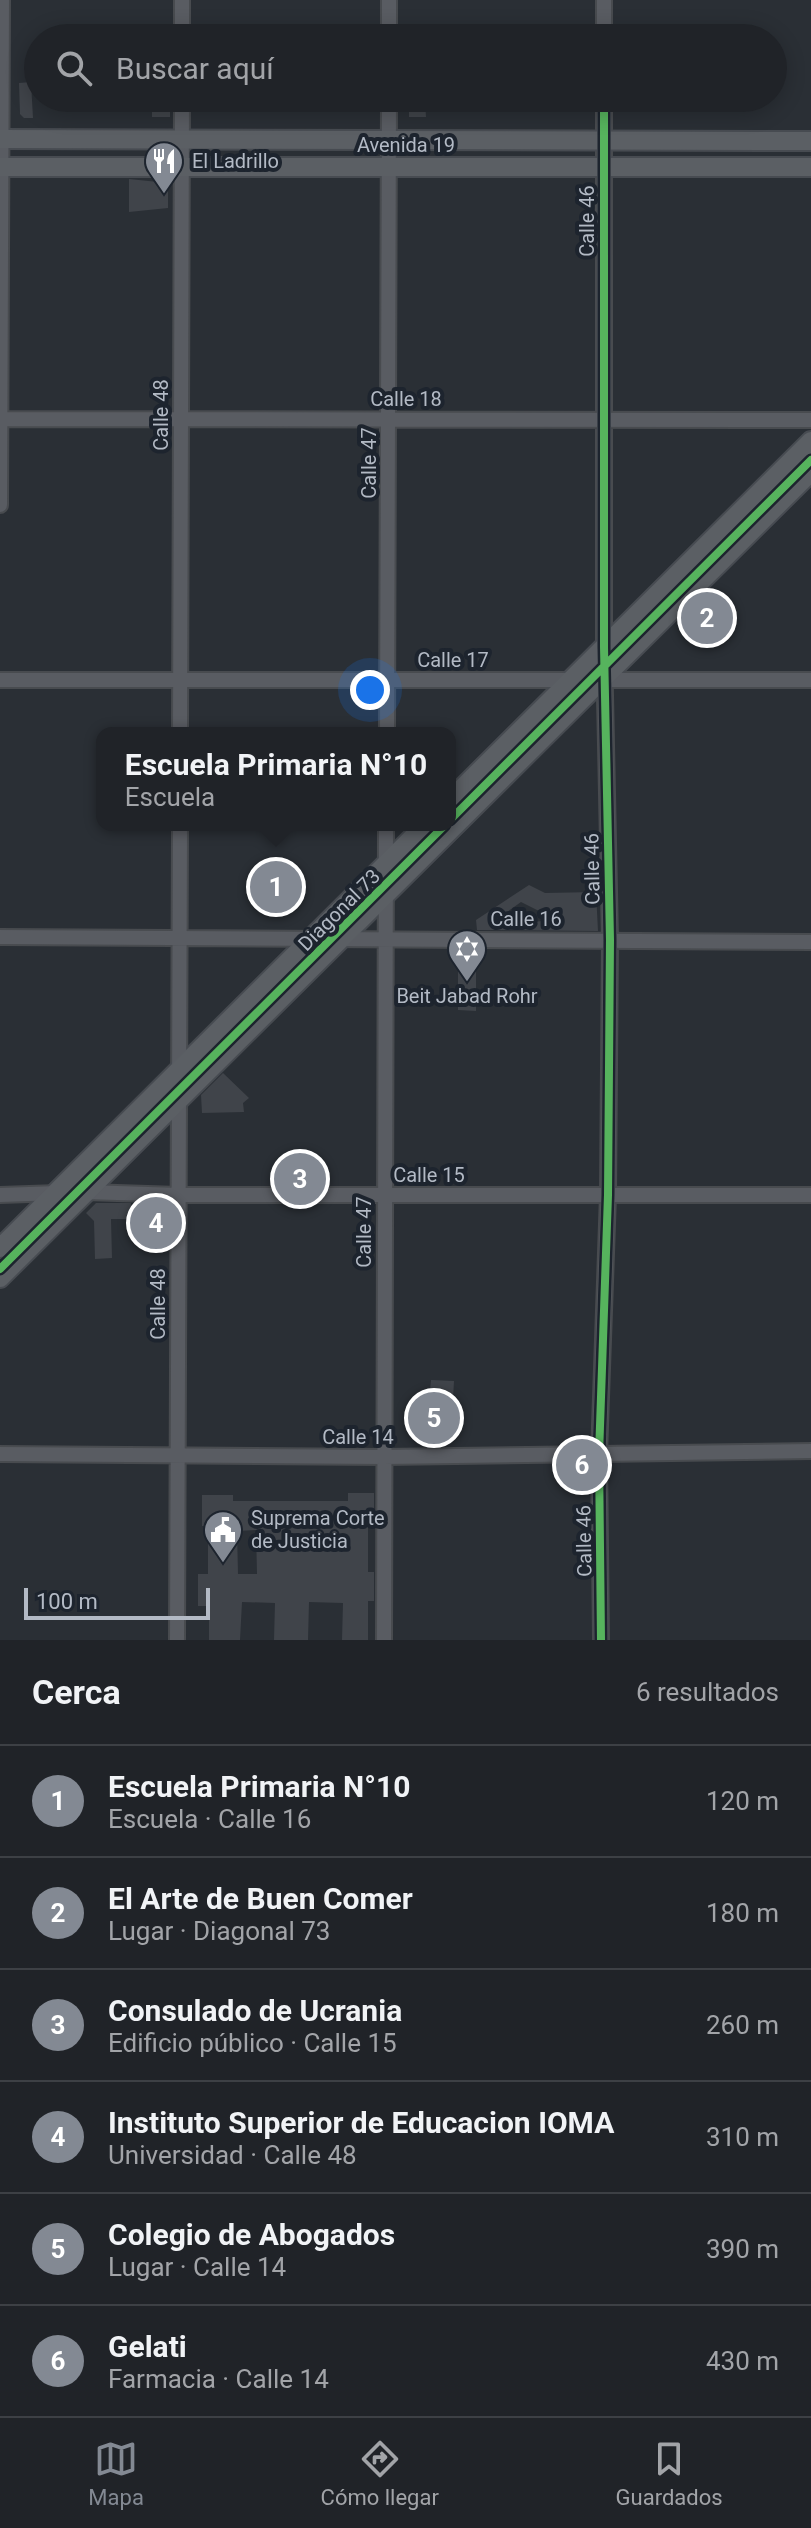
<!DOCTYPE html>
<html lang="es">
<meta charset="utf-8">
<style>
:root{--surface:#202328;--page:#2d2f34;--text:#f1f3f6;--muted:#a2a4a8;--line:#3d4045;--accent:#838993}
body{margin:0;font-family:Roboto,sans-serif;background:var(--page);color:var(--text)}
.scale{position:absolute;left:24px;bottom:20px;width:186px;box-sizing:border-box;padding-left:8px;border:4px solid #b3bac5;border-top:0;font-size:22px;line-height:28px;white-space:nowrap;color:#b3bac5;-webkit-text-stroke:6px #1d242e;paint-order:stroke}
.you{position:absolute;left:370px;top:690px;width:28px;height:28px;margin:-20px;border:6px solid #fff;border-radius:50%;background:#1a73e8;box-shadow:0 0 0 12px #1a73e833}
.badge{display:grid;place-items:center;width:52px;height:52px;border-radius:50%;background:var(--accent);color:#fff;font-size:26px;font-weight:700}
.pin{position:absolute;translate:-50% -50%;border:4px solid #fff;box-shadow:0 2px 8px #0006}
.popup{position:absolute;left:96px;top:727px;width:360px;height:104px;box-sizing:border-box;display:grid;place-content:center;border-radius:16px;background:var(--surface);filter:drop-shadow(0 2px 6px #0005);font-size:26px;white-space:nowrap;color:var(--muted)}
.popup b{font-size:30px;color:var(--text)}
.popup::after{content:'';position:absolute;left:50%;top:100%;margin-left:-16px;border:16px solid transparent;border-top-color:var(--surface)}
.list{margin:0;padding:0;list-style:none}
h2{display:flex;justify-content:space-between;align-items:center;height:104px;margin:0;padding:0 32px;font-size:34px}
h2 small{font-size:26px;font-weight:400;color:var(--muted)}
.list li{display:grid;grid-template-columns:52px 1fr auto;gap:24px;align-items:center;box-sizing:border-box;height:112px;padding:0 32px;border-top:2px solid var(--line)}
.list b{display:block;font-size:30px;white-space:nowrap}
.list p{margin:0;font-size:26px;white-space:nowrap;color:var(--muted)}
.list em{font-size:26px;font-style:normal;color:var(--muted)}
.icon{flex:none;width:44px;height:44px;fill:none;stroke:currentColor;stroke-width:2;stroke-linecap:round;stroke-linejoin:round}
.map{position:relative;flex:none;width:811px;height:1640px;overflow:hidden}
.search{position:absolute;background:var(--surface);box-shadow:0 4px 20px #0003;left:24px;right:24px;top:24px;height:88px;display:flex;align-items:center;gap:20px;box-sizing:border-box;padding:0 28px;border-radius:44px;color:var(--muted);font-size:30px}
.sheet{height:776px;background:var(--surface)}
nav{display:flex;justify-content:space-around;align-items:center;box-sizing:border-box;height:112px;border-top:2px solid var(--line);background:var(--surface);font-size:22px;color:var(--muted)}
nav a{display:grid;justify-items:center;gap:4px}
nav .on{color:var(--accent)}
.map>svg:first-child{display:block}
</style>
<div class="map">
<svg width="811" height="1640" viewBox="0 0 811 1640">
<rect width="100%" height="100%" fill="#2a2f35"/>
<path fill="#40444a" fill-rule="evenodd" d="M31,82L33,118H24L20,114L19,83Z
M152,98H170V117H152Z
M404,98L425,100L426,117H409V111H404Z
M129,179L168,183V208L129,212Z
M699,603L722,626L715,633L692,610Z
M529,885L545,893L596,892L598,931L477,930L476,920ZM521,902L557,920L489,925Z
M458,956L476,957V1011L458,1010Z
M223,1073L249,1098L243,1103L244,1112L202,1113L201,1095Z
M96,1203H131V1219H111L112,1258L95,1259L94,1221L86,1213Z
M431,1380L454,1381L451,1437L415,1435L416,1401H429Z
M348,1493H374V1518H368V1572H374V1601H368V1640H342L343,1603L309,1602L308,1640H274L275,1603L242,1602L240,1640H209V1606H198V1574H208V1526H202V1495H233V1501H348ZM256,1530L257,1574H238L237,1531Z"/>
<g fill="none" stroke-linecap="round" stroke-linejoin="round">
<g stroke="#484b4f" stroke-width="18">
<path id="minor" d="M182,38V0
M389,38V0
M604,38V0
M0,419L811,420
M0,505L2,0
M0,680H811
M180,733L182,98
M387,733L389,98
M0,937L811,942
M0,1195L87,1192L178,1195H811
M0,1454L384,1457L811,1451
M177,1640L180,825
M384,1640L386,825
M601,1640L599,1455L608,1195L610,940L604,647V98"/>
</g>
<g stroke="#474b51" stroke-width="22">
<path id="major" d="M0,139L811,141
M0,167H811
M450,800L811,441
M0,1248L425,825
M0,1278L811,472"/>
</g>
<use href="#minor" stroke="#595c62" stroke-width="14"/>
<use href="#major" stroke="#5b5f64" stroke-width="18"/>
<g stroke="#1d242e" stroke-width="13">
<path id="cycleway" d="M450,820L811,460
M0,1269L445,825
M601,1640L599,1455L608,1195L610,940L604,647V98"/>
</g>
<use href="#cycleway" stroke="#56b35d" stroke-width="8"/>
</g>
<defs>
<g id="restaurant-pin" transform="scale(2)"><path d="M0 17L-7.5 6A9.5 9.5 0 1 1 7.5 6Z" fill="#838993" stroke="#1d242e"/><path d="M-5-6h1v4h1v-4h1v4h1v-4h1v5L-1.5 .5V6h-2V.5L-5-1ZM5-6V6H3V1.5H1.5Q1.5-4 5-6Z" fill="#fff"/></g>
<g id="synagogue-pin" transform="scale(2)"><path d="M0 17L-7.5 6A9.5 9.5 0 1 1 7.5 6Z" fill="#838993" stroke="#1d242e"/><path d="M0-6.5L5.6 3.2H-5.6ZM0 6.5L5.6-3.2H-5.6Z" fill="#fff"/></g>
<g id="civic-pin" transform="scale(2)"><path d="M0 17L-7.5 6A9.5 9.5 0 1 1 7.5 6Z" fill="#838993" stroke="#1d242e"/><path d="M-.6-6.5H3V-4.5H.6V-3L4-1V1h2V6H-6V1h2V-1L-.6-3ZM-1.2 2.5V6h2.4V2.5Z" fill="#fff"/></g>
</defs>
<g fill-rule="evenodd">
<use href="#restaurant-pin" x="164" y="161"/>
<use href="#synagogue-pin" x="467" y="949"/>
<use href="#civic-pin" x="223" y="1530"/>
</g>
<g text-anchor="middle" dominant-baseline="central" stroke-width="8" stroke-linejoin="round" paint-order="stroke">
<g font-size="20" fill="#b3bac5" stroke="#1d242e">
<text x="406" y="145">Avenida 19</text>
<text transform="translate(587 221) rotate(-90)">Calle 46</text>
<text x="406" y="399">Calle 18</text>
<text transform="translate(161 415) rotate(-90)">Calle 48</text>
<text transform="translate(369 463) rotate(-90)">Calle 47</text>
<text x="453" y="660">Calle 17</text>
<text transform="translate(592 869) rotate(-91)">Calle 46</text>
<text transform="translate(339 910) rotate(-45)">Diagonal 73</text>
<text x="526" y="919">Calle 16</text>
<text x="429" y="1175">Calle 15</text>
<text transform="translate(364 1232) rotate(-90)">Calle 47</text>
<text transform="translate(158 1304) rotate(-90)">Calle 48</text>
<text x="358" y="1437">Calle 14</text>
<text transform="translate(584 1541) rotate(-91)">Calle 46</text>
</g>
<g font-size="20" fill="#b3bac5" stroke="#1d242e" text-anchor="start">
<text x="192" y="161">El Ladrillo</text>
<text x="467" y="996" text-anchor="middle">Beit Jabad Rohr</text>
<text x="251" y="1518">Suprema Corte<tspan x="251" dy="23">de Justicia</tspan></text>
</g>
</g>
</svg>
<div class="scale">100 m</div>
<div class="you"></div>
<div class="pin badge" style="left:276px;top:887px">1</div>
<div class="popup"><b>Escuela Primaria N°10</b>Escuela</div>
<div class="pin badge" style="left:707px;top:618px">2</div>
<div class="pin badge" style="left:300px;top:1179px">3</div>
<div class="pin badge" style="left:156px;top:1223px">4</div>
<div class="pin badge" style="left:434px;top:1418px">5</div>
<div class="pin badge" style="left:582px;top:1465px">6</div>
<div class="search"><svg class="icon" aria-label="search" viewBox="0 0 24 24"><circle cx="10" cy="10" r="6"/><path d="M15 15l6 6"/></svg>Buscar aquí</div>
</div>
<section class="sheet">
<h2>Cerca<small>6 resultados</small></h2>
<ul class="list">
<li><span class="badge">1</span><div><b>Escuela Primaria N°10</b><p>Escuela · Calle 16</p></div><em>120 m</em></li>
<li><span class="badge">2</span><div><b>El Arte de Buen Comer</b><p>Lugar · Diagonal 73</p></div><em>180 m</em></li>
<li><span class="badge">3</span><div><b>Consulado de Ucrania</b><p>Edificio público · Calle 15</p></div><em>260 m</em></li>
<li><span class="badge">4</span><div><b>Instituto Superior de Educacion IOMA</b><p>Universidad · Calle 48</p></div><em>310 m</em></li>
<li><span class="badge">5</span><div><b>Colegio de Abogados</b><p>Lugar · Calle 14</p></div><em>390 m</em></li>
<li><span class="badge">6</span><div><b>Gelati</b><p>Farmacia · Calle 14</p></div><em>430 m</em></li>
</ul>
</section>
<nav>
<a class="on"><svg class="icon" aria-label="map" viewBox="0 0 24 24"><path d="M3 6l6-2 6 2 6-2v14l-6 2-6-2-6 2zM9 4v14M15 6v14"/></svg>Mapa</a>
<a><svg class="icon" aria-label="directions" viewBox="0 0 24 24"><path d="M12 3l9 9-9 9-9-9zM9 14v-3h6M13 9l2 2-2 2"/></svg>Cómo llegar</a>
<a><svg class="icon" aria-label="saved" viewBox="0 0 24 24"><path d="M7 4h10v16l-5-4-5 4z"/></svg>Guardados</a>
</nav>
